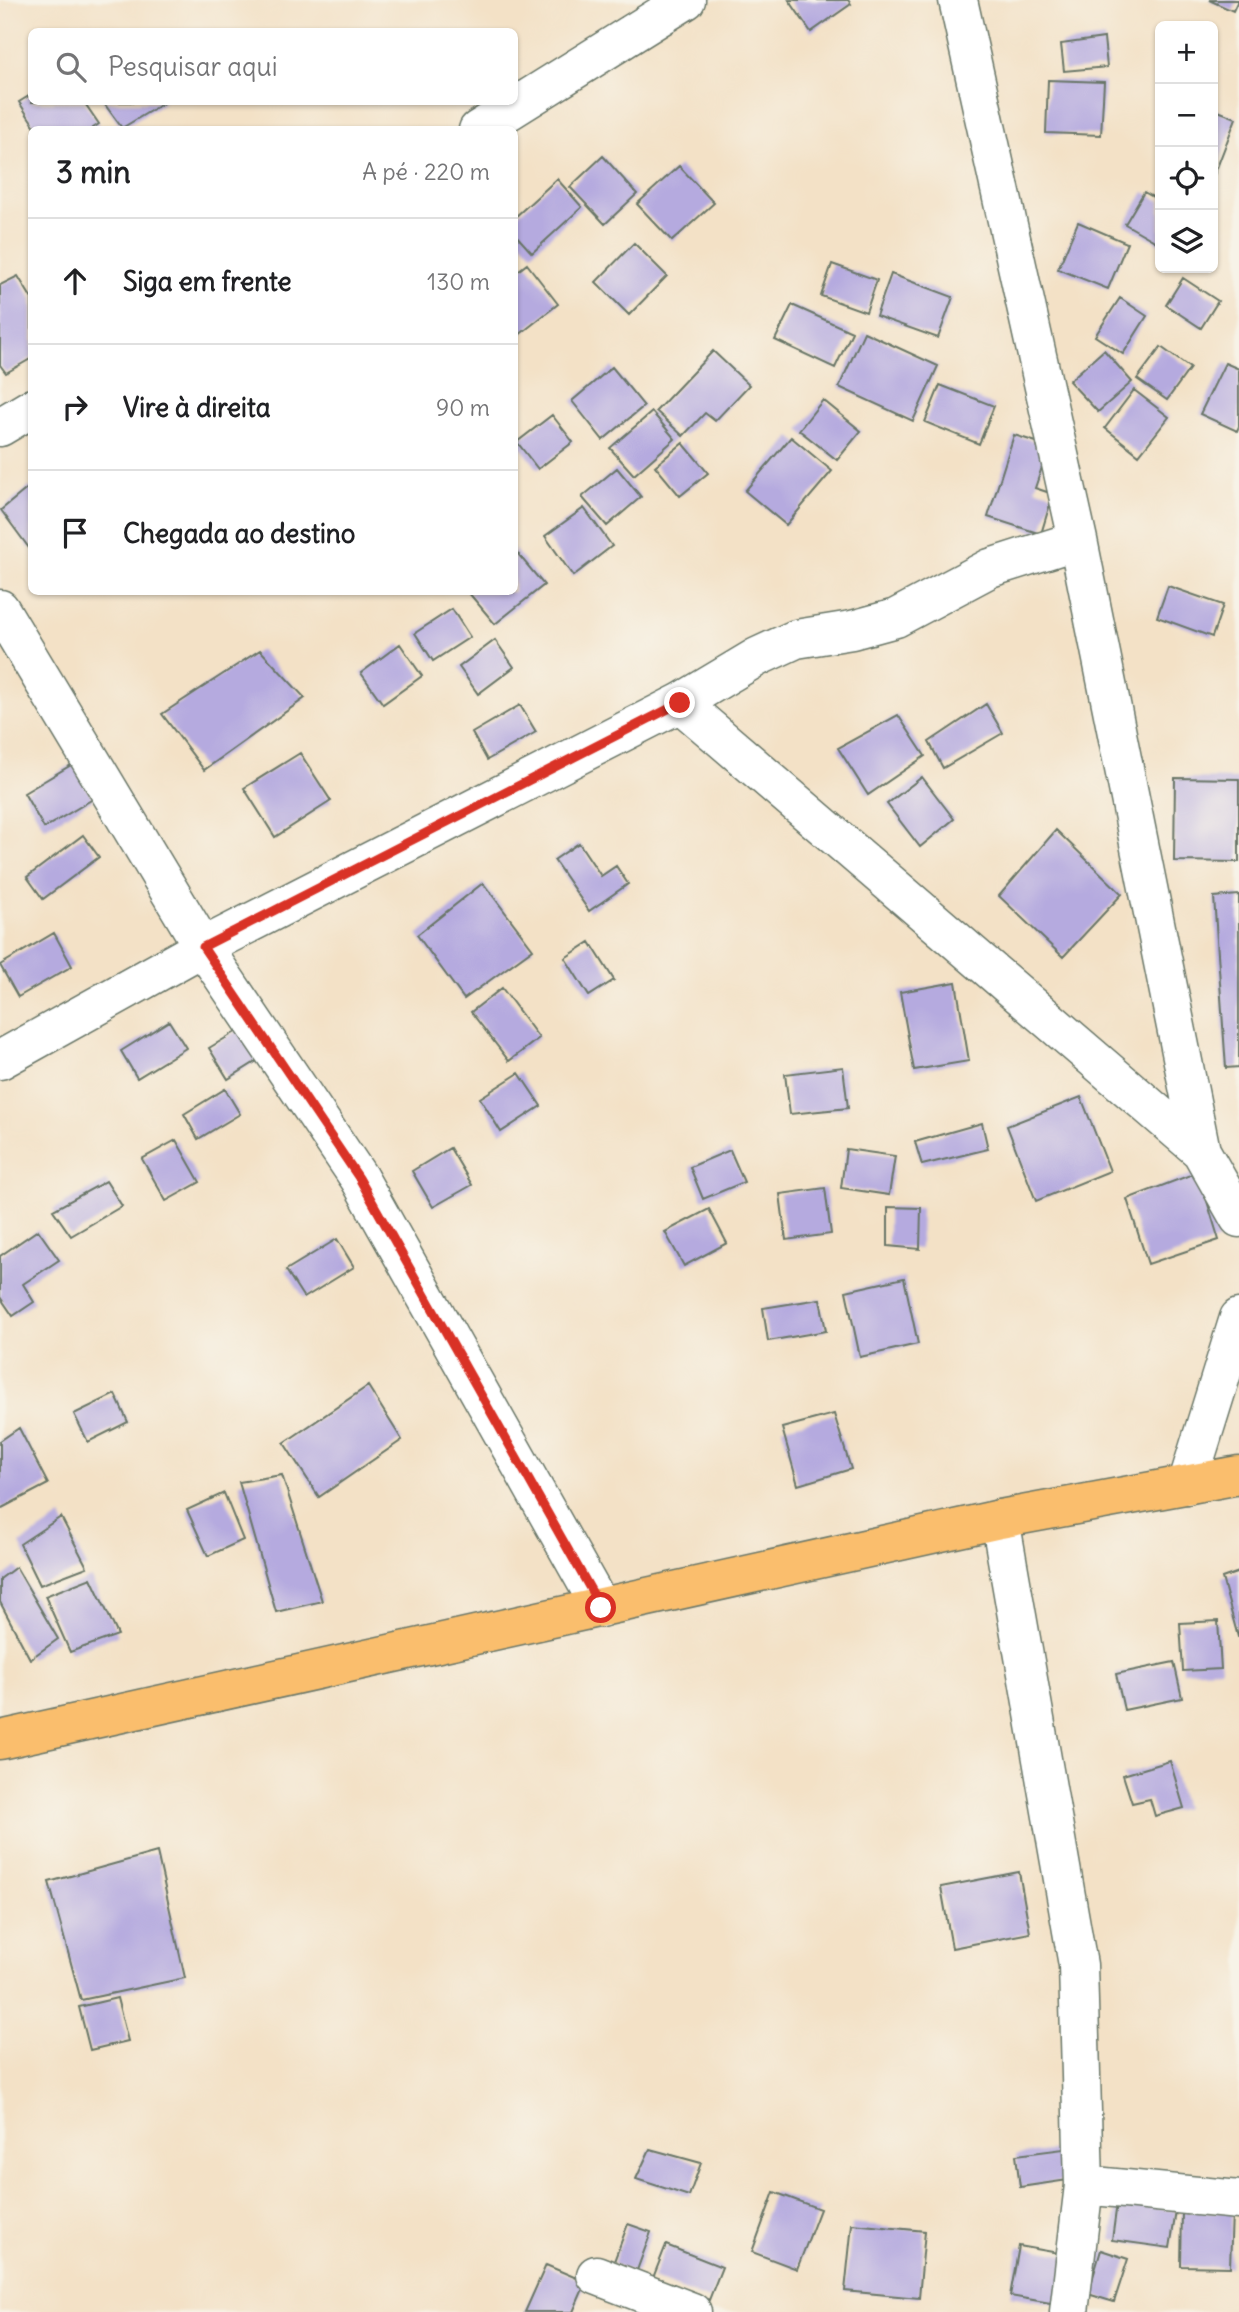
<!DOCTYPE html>
<html lang="pt">
<meta charset="utf-8">
<style>
:root{--surface:#fff;--page:#f2f2f2;--text:#202124;--muted:#757577;--line:#e0e0e0}
body{margin:0;font-family:Delius,sans-serif;background:var(--page);color:var(--text)}
.controls{position:absolute;right:21px;top:21px;display:grid;overflow:hidden;border-radius:10px;box-shadow:0 2px 5px #0004}
.controls button{width:63px;height:63px;display:grid;place-items:center;padding:0;border:0;border-bottom:2px solid var(--line);background:var(--surface);color:var(--text);font:35px sans-serif}
.stop{position:absolute;width:21px;height:21px;margin:-16px;border:5px solid #d93025;border-radius:50%;background:#fff}
.stop.end{background:#d93025;border-color:#fff;box-shadow:0 2px 7px #0008}
.list{margin:0;padding:0;list-style:none}
h2{display:flex;justify-content:space-between;align-items:center;height:91px;margin:0;padding:0 28px;font-size:30px}
h2 small{font-size:23px;font-weight:400;color:var(--muted)}
.list li{display:grid;grid-template-columns:46px 1fr auto;gap:21px;align-items:center;box-sizing:border-box;height:126px;padding:0 28px;border-top:2px solid var(--line)}
.list b{display:block;font-size:26px;white-space:nowrap}
.list em{font-size:23px;font-style:normal;color:var(--muted)}
.icon{flex:none;width:38px;height:38px;fill:none;stroke:currentColor;stroke-width:2;stroke-linecap:round;stroke-linejoin:round}
.map{position:relative;flex:none;width:1239px;height:2312px;overflow:hidden}
.search{position:absolute;background:var(--surface);box-shadow:0 2px 5px #0004;left:28px;top:28px;width:490px;height:77px;display:flex;align-items:center;gap:18px;box-sizing:border-box;padding:0 24px;border-radius:10px;color:var(--muted);font-size:26px}
.panel{position:absolute;background:var(--surface);box-shadow:0 2px 5px #0004;left:28px;top:126px;width:490px;height:469px;border-radius:10px}
.map>svg:first-child{display:block}
</style>
<div class="map">
<svg width="1239" height="2312" viewBox="0 0 1239 2312">
<rect width="100%" height="100%" fill="#f7f3e8"/>
<filter id="ink" filterUnits="userSpaceOnUse"><feTurbulence type="fractalNoise" baseFrequency=".0143" numOctaves="2"/><feDisplacementMap in="SourceGraphic" scale="14" xChannelSelector="R" yChannelSelector="G"/><feConvolveMatrix kernelMatrix="1 2 1 2 8 2 1 2 1" color-interpolation-filters="sRGB"/></filter>
<filter id="wash" filterUnits="userSpaceOnUse"><feTurbulence type="fractalNoise" baseFrequency=".00686" numOctaves="4" result="noise"/><feDisplacementMap in="SourceGraphic" scale="28" xChannelSelector="R" yChannelSelector="G"/><feGaussianBlur stdDeviation="1.57" result="paint"/><feColorMatrix in="noise" values="0 0 0 0 0 0 0 0 0 0 0 0 0 0 0 0 0 1.4 0 .05"/><feComposite in="paint" operator="in"/></filter>
<g filter="url(#wash)">
<rect width="100%" height="100%" fill="#f3e1c6"/>
<g id="blocks">
<path fill="#b5aadf" d="M789,0H848L851,4L811,32Z
M1209,0H1238L1233,11Z
M1104,38L1107,67L1064,71L1061,44Z
M1048,80L1104,82L1101,135L1046,133Z
M32,94V102H84L99,124L90,130H37L19,102Z
M103,102H165L122,128Z
M1213,109L1236,118L1213,178Z
M603,156L637,194L605,224L570,187Z
M679,166L714,203L672,241L637,204Z
M557,179L582,207L532,253L514,233V218Z
M1144,192L1160,201V244L1125,224Z
M1078,222L1127,243L1108,289L1058,269Z
M634,243L667,276L629,315L596,282Z
M527,264L558,304L514,339V274Z
M832,264L877,280L866,312L821,296Z
M891,274L953,297L938,338L876,316Z
M18,276L32,299V358L6,373L0,365V285Z
M1183,278L1218,301L1201,328L1166,305Z
M1120,298L1147,316L1123,354L1095,336Z
M792,305L852,332L835,368L775,340Z
M864,332L938,366L913,421L839,387Z
M1161,347L1190,368L1167,400L1137,379Z
M1104,350L1132,382L1098,412L1069,381Z
M713,351L749,385L715,421L705,413L683,436L656,411Z
M1225,363L1239,369V426L1237,431L1200,414Z
M612,367L644,406L603,440L572,401Z
M940,385L994,406L979,444L925,422Z
M1134,390L1169,417L1139,455L1105,428Z
M823,400L861,431L837,460L799,430Z
M652,412L675,439L634,475L610,448Z
M552,415L573,442L538,469L517,442Z
M1014,435L1049,446L1035,488L1053,494L1041,534L988,517Z
M791,437L832,471L786,525L745,491Z
M683,443L708,473L680,496L655,466Z
M617,468L641,497L607,526L582,497Z
M29,487L32,489V546L29,548L1,510Z
M584,508L612,546L573,576L545,536Z
M514,549L544,585L495,624L468,592H514Z
M1168,586L1223,605L1212,637L1157,617Z
M452,609L470,637L433,661L415,633Z
M495,640L514,667L478,694L459,667Z
M400,644L422,676L383,704L361,673Z
M260,650L305,698L204,770L162,714Z
M986,704L1003,733L943,768L929,742Z
M520,705L536,732L487,760L472,733Z
M898,715L925,756L868,795L838,748Z
M300,753L331,801L275,837L244,788Z
M73,764L93,799L44,828L24,793Z
M922,777L954,819L920,847L887,804Z
M1175,778L1239,779V862L1174,861Z
M1056,830L1122,894L1063,957L999,896Z
M83,835L99,857L43,899L27,877Z
M579,843L601,876L616,866L628,884L589,911L554,860Z
M483,883L533,949L464,999L417,935Z
M1239,895V1067L1226,1068L1214,897Z
M54,933L72,966L18,997L0,965Z
M590,942L614,980L589,996L565,958Z
M956,982L969,1061L914,1070L900,992Z
M502,988L539,1038L509,1061L471,1012Z
M169,1021L186,1048L137,1078L121,1051Z
M254,1021L273,1051L228,1079L209,1048Z
M843,1067L848,1108L790,1114L785,1074Z
M519,1073L541,1106L501,1132L480,1098Z
M225,1089L240,1114L198,1139L184,1114Z
M1081,1097L1110,1171L1036,1201L1007,1126Z
M982,1123L988,1149L922,1165L915,1142Z
M176,1140L200,1182L166,1201L142,1159Z
M450,1148L472,1185L433,1207L412,1171Z
M846,1149L895,1156L889,1195L841,1188Z
M730,1150L744,1182L703,1199L690,1167Z
M1198,1172L1219,1240L1148,1264L1127,1199Z
M106,1181L122,1206L71,1236L53,1210Z
M825,1188L831,1234L786,1240L780,1194Z
M888,1207L921,1208L920,1249L888,1246Z
M709,1209L727,1243L684,1266L665,1232Z
M38,1230L59,1260L23,1284L34,1302L13,1316L0,1297V1256Z
M337,1239L354,1267L304,1298L286,1270Z
M904,1278L918,1344L860,1357L846,1291Z
M820,1299L826,1331L768,1341L763,1308Z
M368,1386L402,1440L319,1497L284,1443Z
M115,1394L128,1422L88,1442L74,1414Z
M834,1414L851,1469L798,1485L782,1428Z
M19,1428L48,1484L0,1509V1441Z
M282,1475L322,1601L276,1612L239,1482Z
M224,1493L243,1540L208,1556L187,1510Z
M61,1517L87,1567L40,1585L20,1544Z
M16,1567L58,1639L30,1659L0,1602V1579Z
M1239,1572V1637H1238L1222,1578Z
M91,1578L118,1635L70,1652L45,1596Z
M1218,1621L1221,1669L1183,1671L1180,1623Z
M1174,1662L1182,1698L1124,1710L1116,1674Z
M1170,1761L1184,1808L1155,1816L1150,1799L1132,1803L1123,1775Z
M157,1852L185,1978L81,2000L49,1882Z
M1019,1872L1030,1933L952,1948L941,1887Z
M117,1998L128,2041L90,2050L79,2007Z
M1071,2148L1075,2179L1020,2187L1016,2155Z
M650,2149L701,2163L689,2196L636,2179Z
M774,2192L820,2209L797,2269L752,2252Z
M1117,2203L1176,2211L1170,2248L1112,2240Z
M1182,2211L1232,2212L1230,2267L1181,2266Z
M628,2224L651,2232L636,2273L613,2264Z
M852,2224L925,2231L919,2298L845,2291Z
M666,2245L722,2267L709,2300L653,2278Z
M1019,2246L1070,2255L1062,2305L1010,2296Z
M1101,2250L1128,2259L1114,2302L1088,2294Z
M546,2265L586,2282L573,2312H525Z"/>
</g>
</g>
<g filter="url(#ink)">
<use href="#blocks" fill-opacity="0" stroke="#697667" stroke-width="2"/>
<g fill="none" stroke-linecap="round" stroke-linejoin="round">
<g stroke="#697667" stroke-width="41">
<path id="minor" d="M958,0L1078,540L1201,1151L1239,1218
M478,130L686,0
M0,427L32,408
M0,609L203,947L359,1178L601,1608
M680,703L1201,1151
M0,1060L203,947L680,703L757,657L796,639L852,630L896,618L990,568L1078,540
M1187,1485L1239,1318
M1000,1519L1078,1965L1084,2185L1069,2312
M1084,2185L1239,2200
M596,2275L692,2312"/>
</g>
<g stroke="#697667" stroke-width="41">
<path id="primary" d="M0,1740L1000,1519L1239,1475"/>
</g>
<use href="#minor" stroke="#fff" stroke-width="38"/>
<use href="#primary" stroke="#fabe6d" stroke-width="38"/>
</g>
</g>
<g fill="none" stroke-linecap="round" stroke-linejoin="round" filter="url(#ink)">
<path stroke="#d93025" stroke-width="9" d="M601,1608L359,1178L203,947L680,703"/>
</g>
</svg>
<div class="controls">
<button>+</button>
<button>−</button>
<button><svg class="icon" aria-label="locate" viewBox="0 0 24 24"><circle cx="12" cy="12" r="6"/><path d="M12 2v4M12 18v4M2 12h4M18 12h4"/></svg></button>
<button><svg class="icon" aria-label="layers" viewBox="0 0 24 24"><path d="M12 4l9 5-9 5-9-5zM3 14l9 5 9-5"/></svg></button>
</div>
<div class="stop" style="left:601px;top:1608px"></div>
<div class="stop end" style="left:680px;top:703px"></div>
<div class="search"><svg class="icon" aria-label="search" viewBox="0 0 24 24"><circle cx="10" cy="10" r="6"/><path d="M15 15l6 6"/></svg>Pesquisar aqui</div>
<section class="panel">
<h2>3 min<small>A pé · 220 m</small></h2>
<ul class="list">
<li><svg class="icon" aria-label="ahead" viewBox="0 0 24 24"><path d="M12 20V5M6 11l6-6 6 6"/></svg><div><b>Siga em frente</b></div><em>130 m</em></li>
<li><svg class="icon" aria-label="right" viewBox="0 0 24 24"><path d="M7 20v-9h11M14 6l5 5-5 5"/></svg><div><b>Vire à direita</b></div><em>90 m</em></li>
<li><svg class="icon" aria-label="arrive" viewBox="0 0 24 24"><path d="M6 21V4h12l-3 4 3 4H6"/></svg><div><b>Chegada ao destino</b></div></li>
</ul>
</section>
</div>
